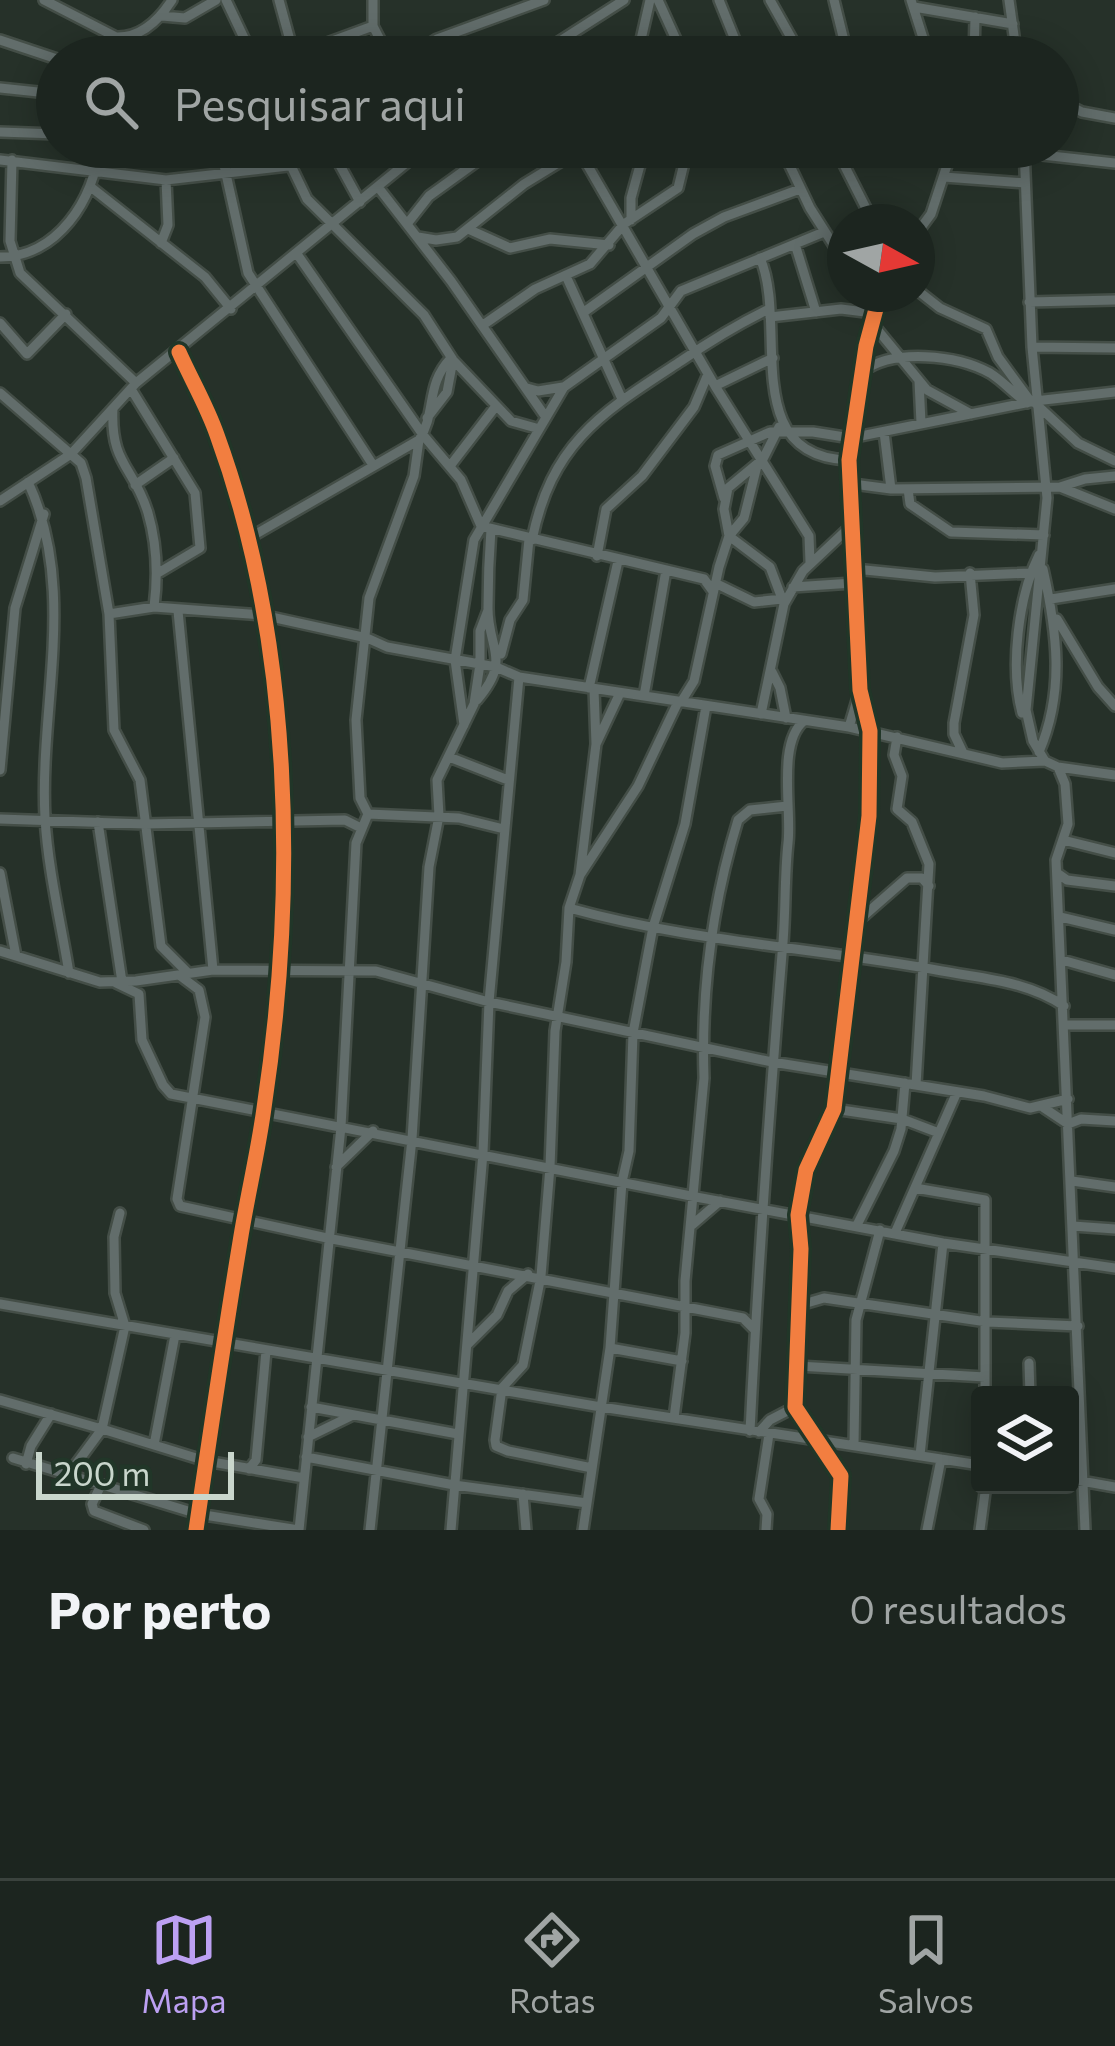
<!DOCTYPE html>
<html lang="pt">
<style>
:root{--surface:#1c251f;--page:#252d28;--text:#f1f3f6;--muted:#a0a5a4;--line:#3a423d;--accent:#bca0f2}
body{margin:0;font-family:Commissioner,sans-serif;background:var(--page);color:var(--text)}
.controls{position:absolute;right:36px;bottom:36px;display:grid;overflow:hidden;border-radius:12px;box-shadow:0 6px 30px #0003}
.controls button{width:108px;height:108px;display:grid;place-items:center;padding:0;border:0;border-bottom:3px solid var(--line);background:var(--surface);color:var(--text);font:60px sans-serif}
.compass{position:absolute;left:827px;top:204px;width:108px;height:108px;border-radius:50%;background:var(--surface);box-shadow:0 6px 30px #0003;rotate:98deg}
.scale{position:absolute;left:36px;bottom:30px;width:198px;box-sizing:border-box;padding-left:12px;border:6px solid #c9d6cc;border-top:0;font-size:33px;line-height:42px;white-space:nowrap;color:#c9d6cc;-webkit-text-stroke:9px #213628;paint-order:stroke}
.list{margin:0;padding:0;list-style:none}
h2{display:flex;justify-content:space-between;align-items:center;height:156px;margin:0;padding:0 48px;font-size:51px}
h2 small{font-size:39px;font-weight:400;color:var(--muted)}
.icon{flex:none;width:66px;height:66px;fill:none;stroke:currentColor;stroke-width:2;stroke-linecap:round;stroke-linejoin:round}
.map{position:relative;flex:none;width:1115px;height:1530px;overflow:hidden}
.search{position:absolute;background:var(--surface);box-shadow:0 6px 30px #0003;left:36px;right:36px;top:36px;height:132px;display:flex;align-items:center;gap:30px;box-sizing:border-box;padding:0 42px;border-radius:66px;color:var(--muted);font-size:45px}
.sheet{height:348px;background:var(--surface)}
nav{display:flex;justify-content:space-around;align-items:center;box-sizing:border-box;height:168px;border-top:3px solid var(--line);background:var(--surface);font-size:33px;color:var(--muted)}
nav a{display:grid;justify-items:center;gap:6px}
nav .on{color:var(--accent)}
.map>svg:first-child{display:block}
</style>
<div class="map">
<svg width="1115" height="1530" viewBox="0 0 1115 1530">
<rect width="100%" height="100%" fill="#263129"/>
<g fill="none" stroke-linecap="round" stroke-linejoin="round">
<g stroke="#444e47" stroke-width="14">
<path id="minor" d="M44,0L116,37C141,38 159,20 172,0
M226,0L253,57
M279,0L294,55L373,26
M373,0V26L389,57
M658,0L684,57
M719,0L742,57
M770,0L802,57
M834,0L848,57
M911,0L929,57
M1009,0L1017,57
M914,7L1013,24
M162,16L185,18L216,0
M0,40L57,59
M220,57L248,43
M409,57L437,39L544,0
M535,57L624,0
M637,57L650,0
M974,57L975,17
M0,88L57,94
M1058,100L1082,112L1115,118
M0,132L57,134
M220,147L248,273L373,465
M282,147L307,199L424,315L453,360L511,421L536,428
M330,147L360,202
M577,147L715,386L809,536L810,562
M781,147L810,208L845,263
M835,147L873,222
M1024,147L1032,347L1047,498L1026,710L1033,741L1045,761L1058,767L1115,775
M1024,153L1115,163
M0,160L166,180L288,166
M12,160L10,241L20,273L136,383
M97,163L122,147
M554,165L561,147
M944,177L1025,183
M378,187L451,281L545,416
M92,188L205,277L231,309
M631,220V198L645,147
M407,224L429,196L497,147
M468,229L510,248L550,239L609,245
M917,233L931,214L953,147
M418,237L436,240L457,237L524,184L560,162L571,147
M161,243L168,225L166,180
M795,244L816,312
M297,254L423,435L461,480L481,526
M0,257C57,257 95,199 99,147
M760,258C789,323 737,457 849,460
M566,276L621,397
M917,290L940,308L986,329L998,357L1031,402
M858,294L872,323L927,390L971,414
M1029,302L1115,300
M584,312L693,234L724,217L800,189
M770,317L841,309L865,312
M0,323L27,354L66,314
M483,325L535,289L590,264L624,224L678,188L688,147
M1032,347L1115,348
M179,352C191,379 207,406 217,435C293,643 297,890 264,1108C258,1153 247,1197 240,1242C224,1338 210,1434 196,1530
M862,372C893,348 957,355 990,373C1003,381 1014,394 1027,403
M919,381L921,423
M715,386L773,358
M527,388L538,391L563,387
M131,389L195,493L200,548L158,573
M0,393L81,463L86,478L109,614L114,730L140,780L161,946L188,973
M1036,404L1078,443L1115,461
M113,408C110,465 134,466 148,513C157,544 158,576 154,607
M427,418L447,392L453,360
M779,427L763,459L728,488L724,509L729,536L770,567L784,604
M884,432L891,489
M419,440L414,476L369,598L356,720L360,798L368,814L459,818L504,829
M450,466L496,406
M28,482C78,589 39,706 45,818C48,870 61,923 69,973
M853,484L891,489L1060,487L1085,479L1115,476
M135,485L174,458
M1060,487L1115,509
M908,489L910,504L951,532L1044,535
M724,498L715,466L718,455L770,432H813L851,438L1035,401L1115,392
M0,501L71,454L136,383L426,147
M481,526L704,579L712,590
M249,538L419,440C437,412 425,385 451,358
M532,540C552,441 603,412 681,361C710,341 738,324 769,309
M597,556L606,509L642,476L694,407L708,374
M854,574L865,570L935,577L1031,573
M715,583L754,602L782,599
M793,587L853,583
M1051,599L1115,589
M178,611L213,970
M109,614L154,607L262,615L367,638L387,647L496,667L519,677L849,727L1002,763L1045,761
M1057,619L1098,687L1115,706
M501,654L510,620L523,600L529,539
M772,672L780,688L786,718
M589,688L618,561
M644,696L666,570
M477,700C512,659 488,650 488,608C488,582 489,555 491,529
M681,702L694,681L719,567L729,536L744,518L757,466
M1022,713C1010,668 1018,597 1039,555
M761,714L784,604L803,571L854,523
M464,725L455,660L474,540L564,387L661,318L681,291L824,232
M849,727L860,690
M897,737L894,755L902,776L897,809L912,822L929,864L916,1085
M596,744L620,693
M1039,752C1065,691 1057,632 1043,569
M963,753L954,734V723L974,615L970,573
M449,757L508,780
M1058,767L1065,784L1068,824L1056,860L1085,1530
M0,770L15,608L44,514
M0,819L145,824L345,820L361,828
M98,822L122,982
M1063,840L1115,853
M0,873L16,956
M1057,873L1067,880L1115,886
M580,875L638,786L678,702
M569,908C691,942 818,948 942,971C985,979 1027,981 1064,1006
M1061,917L1115,930
M859,920L907,878H922L929,886
M0,951L100,982L136,981L213,970L376,971L489,1002L772,1062L984,1096L1030,1108L1068,1099
M1062,960L1115,975
M179,975L199,990L205,1017L177,1199L180,1206L327,1238L743,1318L755,1330
M116,983L139,994L142,1040L163,1085L171,1094L696,1197L943,1243L1115,1268
M1064,1025H1115
M1044,1108L1068,1124L1081,1119L1115,1121
M834,1109L902,1119L939,1133
M336,1167L373,1131
M1072,1181L1115,1187
M915,1188L985,1200V1395
M120,1213L114,1237L115,1293L125,1326L102,1429L206,1461L304,1478
M692,1225L720,1201
M857,1225L894,1151L901,1129L905,1083
M1073,1226L1115,1229
M895,1233L957,1092
M0,1304L601,1407L980,1465
M800,1305L824,1298L987,1322L1078,1326
M467,1345L497,1315L508,1291L528,1274
M610,1348L682,1361
M1029,1363L1030,1395
M798,1366L985,1377
M0,1400L102,1429L68,1475
M311,1407L458,1434
M674,1418L685,1333V1281L704,1078C701,989 712,905 738,820L750,810L787,806
M750,1431C758,1271 769,1113 782,954C786,917 784,880 788,843C792,811 777,742 804,721
M759,1432L770,1420L795,1407
M308,1437L351,1416
M154,1445L175,1335
M854,1445L856,1320L880,1230
M920,1455L943,1243
M306,1457L454,1485L587,1503
M13,1458L198,1514L299,1530L341,1127L356,843L368,814
M26,1464L31,1446L51,1414
M592,1468L508,1451L496,1446L495,1440L502,1388L523,1365L541,1276L550,1167L555,1031L566,962L569,908L580,875L596,744L594,689
M249,1469L256,1460L266,1351
M1070,1479L1115,1487
M101,1485L92,1504L94,1511L144,1530
M523,1494L526,1530
M370,1530L412,1139L429,867L439,816L437,780L474,704L480,664V631L488,610
M451,1530L483,1153L489,1002L519,677
M583,1530L610,1348L622,1182L629,1151L633,1033L653,927L685,824L706,706
M766,1530L767,1514L759,1499L769,1434
M838,1530L841,1476L795,1407L801,1249L798,1215L806,1170L834,1109L869,816L870,731L860,690L849,460L866,346L880,294
M927,1530L941,1459
M980,1530L986,1485"/>
</g>
<use href="#minor" stroke="#626d6b" stroke-width="9"/>
<g stroke="#213628" stroke-width="22">
<path id="cycleway" d="M179,352C191,379 207,406 217,435C293,643 297,890 264,1108C258,1153 247,1197 240,1242C224,1338 210,1434 196,1530
M838,1530L841,1476L795,1407L801,1249L798,1215L806,1170L834,1109L869,816L870,731L860,690L849,460L866,346L880,294"/>
</g>
<use href="#cycleway" stroke="#f27e40" stroke-width="15"/>
</g>
</svg>
<div class="controls">
<button><svg class="icon" aria-label="layers" viewBox="0 0 24 24"><path d="M12 4l9 5-9 5-9-5zM3 14l9 5 9-5"/></svg></button>
</div>
<svg class="compass" viewBox="-18 -18 36 36"><path d="M0-13l5 13h-10z" fill="#e53935"/><path d="M0 13l5-13h-10z" fill="#a0a5a4"/></svg>
<div class="scale">200 m</div>
<div class="search"><svg class="icon" aria-label="search" viewBox="0 0 24 24"><circle cx="10" cy="10" r="6"/><path d="M15 15l6 6"/></svg>Pesquisar aqui</div>
</div>
<section class="sheet">
<h2>Por perto<small>0 resultados</small></h2>
<ul class="list">
</ul>
</section>
<nav>
<a class="on"><svg class="icon" aria-label="map" viewBox="0 0 24 24"><path d="M3 6l6-2 6 2 6-2v14l-6 2-6-2-6 2zM9 4v14M15 6v14"/></svg>Mapa</a>
<a><svg class="icon" aria-label="directions" viewBox="0 0 24 24"><path d="M12 3l9 9-9 9-9-9zM9 14v-3h6M13 9l2 2-2 2"/></svg>Rotas</a>
<a><svg class="icon" aria-label="saved" viewBox="0 0 24 24"><path d="M7 4h10v16l-5-4-5 4z"/></svg>Salvos</a>
</nav>
